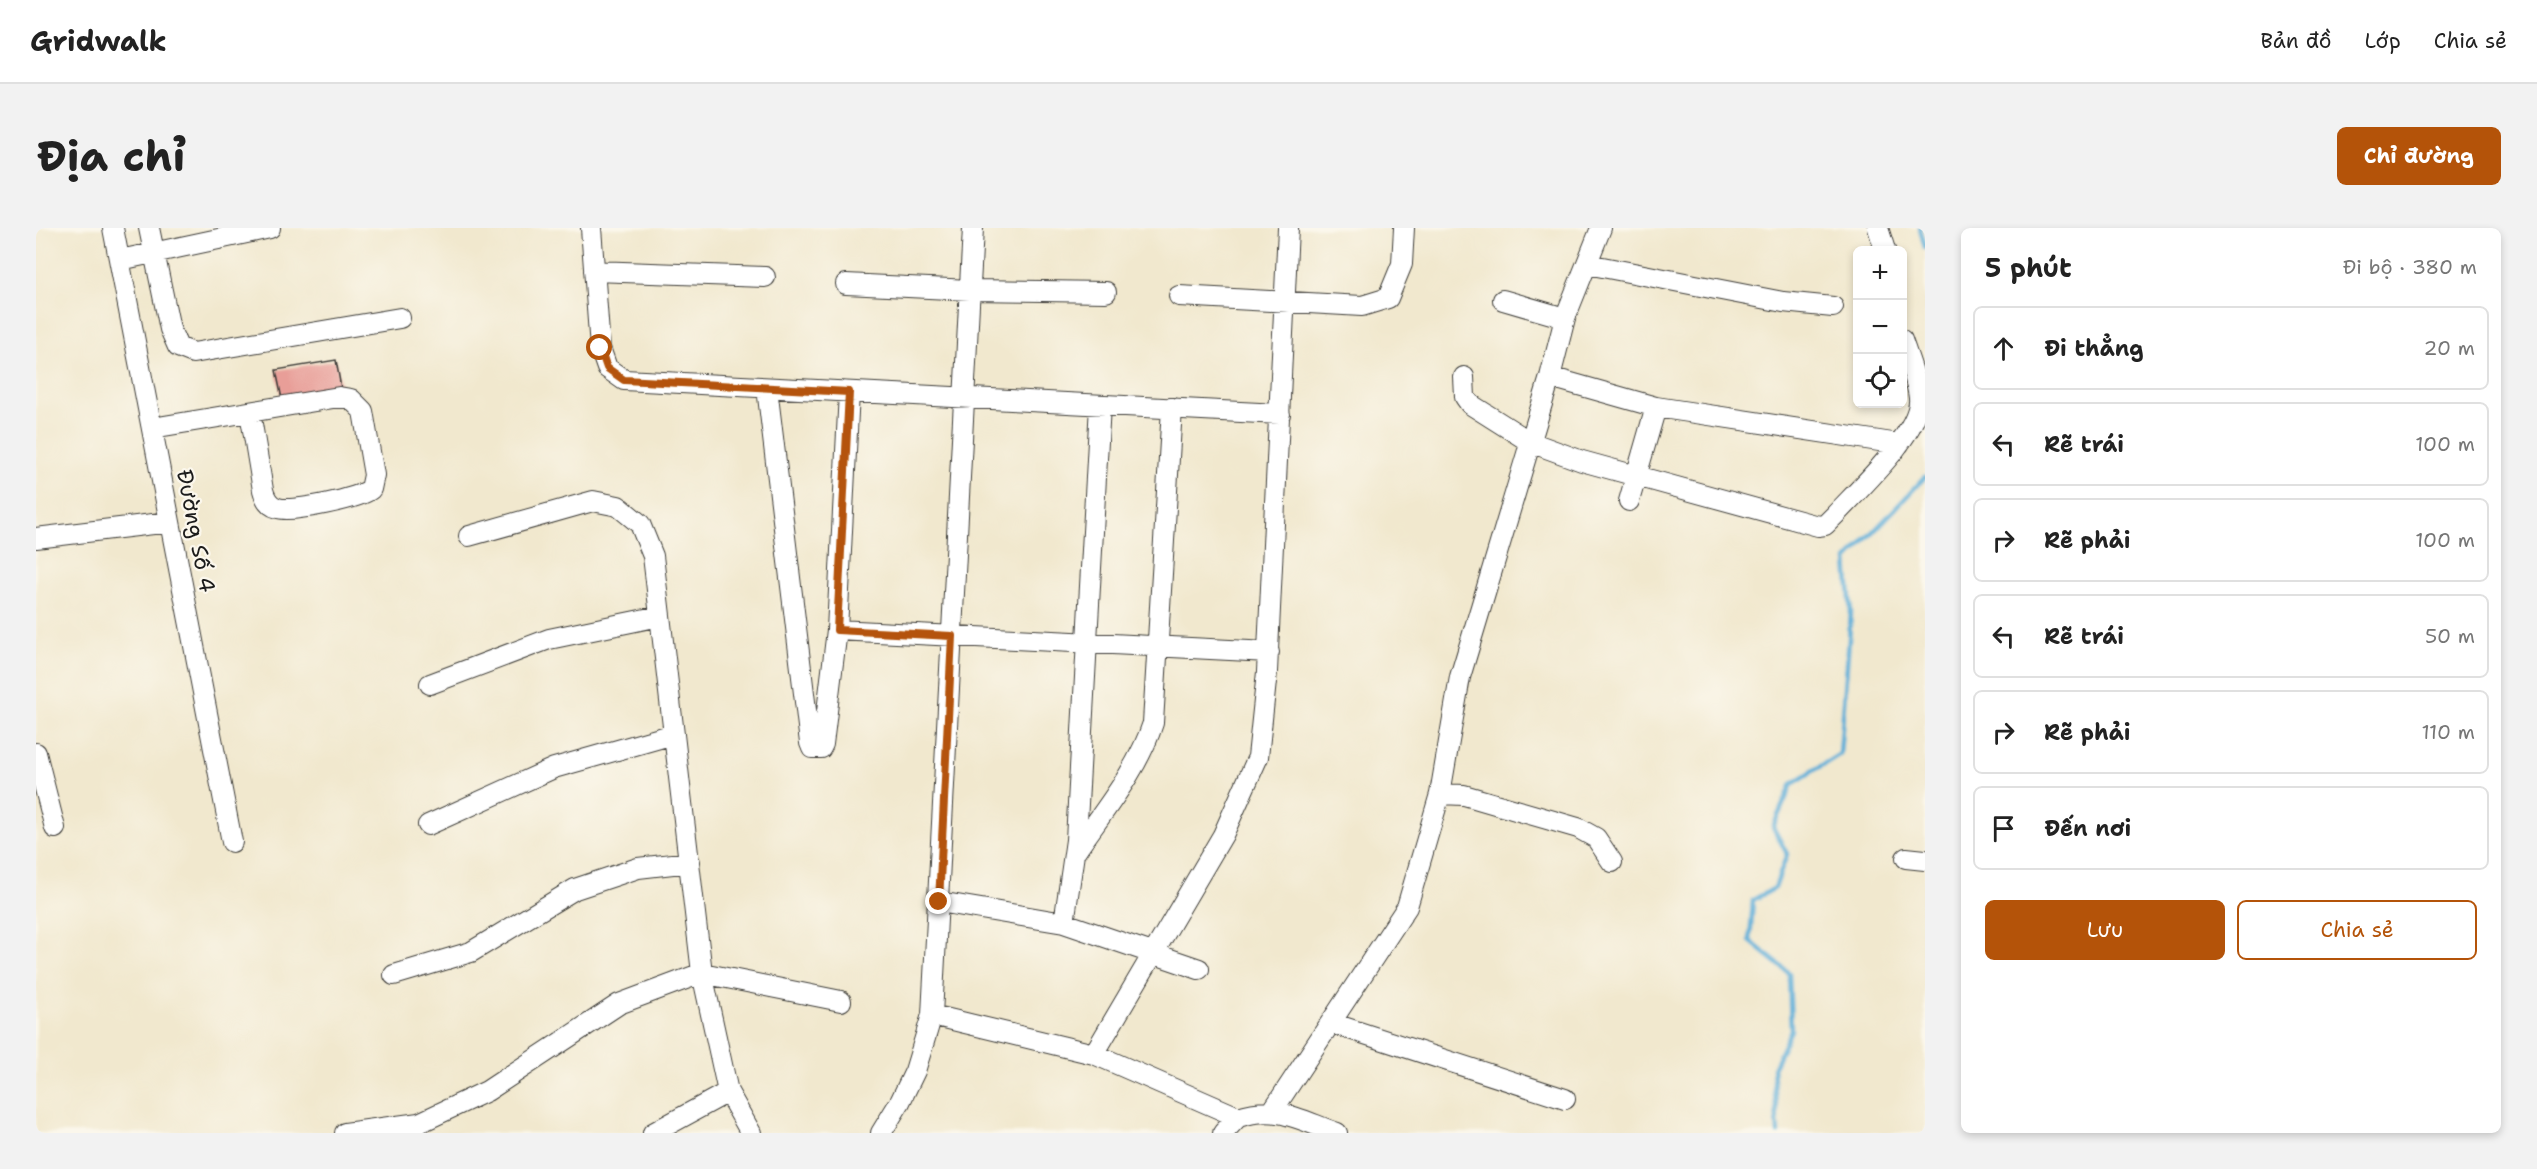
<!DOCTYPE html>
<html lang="vi">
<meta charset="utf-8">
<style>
:root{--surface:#fff;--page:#f2f2f2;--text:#222;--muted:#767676;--line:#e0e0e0;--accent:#b45309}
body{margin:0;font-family:"Shantell Sans",sans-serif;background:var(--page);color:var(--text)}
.controls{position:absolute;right:18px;top:18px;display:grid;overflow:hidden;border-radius:9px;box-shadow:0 3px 9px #0003}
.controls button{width:54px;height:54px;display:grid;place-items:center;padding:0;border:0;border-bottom:2px solid var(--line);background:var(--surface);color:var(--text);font:30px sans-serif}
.stop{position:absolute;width:18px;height:18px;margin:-14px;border:4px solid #b45309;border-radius:50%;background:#fff}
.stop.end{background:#b45309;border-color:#fff;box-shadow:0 2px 6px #0008}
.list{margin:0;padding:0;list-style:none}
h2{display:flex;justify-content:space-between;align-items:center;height:78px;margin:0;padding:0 24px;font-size:26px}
h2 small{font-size:20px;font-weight:400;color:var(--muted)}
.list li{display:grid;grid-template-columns:39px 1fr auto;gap:18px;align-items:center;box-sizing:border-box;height:84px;margin:0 12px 12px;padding:0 12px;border:2px solid var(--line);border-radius:9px}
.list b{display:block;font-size:22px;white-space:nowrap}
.list em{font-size:20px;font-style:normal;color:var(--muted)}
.actions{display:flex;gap:12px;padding:18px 24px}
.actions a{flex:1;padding:14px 0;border:2px solid var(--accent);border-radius:9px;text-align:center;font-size:21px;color:var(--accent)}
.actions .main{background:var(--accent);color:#fff}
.icon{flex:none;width:33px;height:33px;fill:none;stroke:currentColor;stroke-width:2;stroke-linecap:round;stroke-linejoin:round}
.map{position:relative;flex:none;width:1889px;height:905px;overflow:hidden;border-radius:9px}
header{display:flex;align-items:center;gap:36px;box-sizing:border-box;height:84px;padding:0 30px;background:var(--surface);border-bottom:2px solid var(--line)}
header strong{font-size:28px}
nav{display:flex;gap:33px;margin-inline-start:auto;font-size:21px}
.intro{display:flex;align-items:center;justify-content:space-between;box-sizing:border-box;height:144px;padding:0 36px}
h1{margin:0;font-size:42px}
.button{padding:15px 27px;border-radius:9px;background:var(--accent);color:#fff;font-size:21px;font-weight:700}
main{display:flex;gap:36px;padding:0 36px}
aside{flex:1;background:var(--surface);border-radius:9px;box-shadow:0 3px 9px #0003}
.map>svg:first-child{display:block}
</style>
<header>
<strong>Gridwalk</strong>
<nav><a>Bản đồ</a><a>Lớp</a><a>Chia sẻ</a></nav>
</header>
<div class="intro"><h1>Địa chỉ</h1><a class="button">Chỉ đường</a></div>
<main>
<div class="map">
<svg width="1889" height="905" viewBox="0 0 1889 905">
<rect width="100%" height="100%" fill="#fbf7ec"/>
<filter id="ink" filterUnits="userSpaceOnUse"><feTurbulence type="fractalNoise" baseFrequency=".0167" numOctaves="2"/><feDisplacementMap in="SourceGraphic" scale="12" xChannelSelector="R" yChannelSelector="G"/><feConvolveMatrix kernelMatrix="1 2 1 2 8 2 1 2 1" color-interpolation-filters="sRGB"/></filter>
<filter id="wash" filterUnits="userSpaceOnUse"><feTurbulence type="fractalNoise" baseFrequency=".008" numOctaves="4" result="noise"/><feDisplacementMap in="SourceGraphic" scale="24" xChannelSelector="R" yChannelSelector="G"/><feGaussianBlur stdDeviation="1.35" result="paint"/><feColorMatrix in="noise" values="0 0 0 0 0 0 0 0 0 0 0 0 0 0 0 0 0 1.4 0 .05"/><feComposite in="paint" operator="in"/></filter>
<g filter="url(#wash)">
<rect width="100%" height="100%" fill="#f1e8ce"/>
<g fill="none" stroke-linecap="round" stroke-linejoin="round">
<path stroke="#5eafd8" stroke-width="4.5" d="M1884,0L1889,20
M1742,905L1737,840L1755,802L1753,745L1714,713L1717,672L1739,660L1751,626L1737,599L1756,556L1804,526L1815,385L1811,332L1889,249"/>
</g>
<g id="blocks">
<path fill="#e89e98" d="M300,132L305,160L246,171L240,142Z"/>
</g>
</g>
<g filter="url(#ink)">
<use href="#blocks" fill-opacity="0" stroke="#3c3b37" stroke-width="1.5"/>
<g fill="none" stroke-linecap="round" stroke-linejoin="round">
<g stroke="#3c3b37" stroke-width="22">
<path id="minor" d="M77,0L196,614
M113,0L134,101L142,119L157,125L364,90
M555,0L564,120L571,140L588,152L1244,186
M1842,0L1849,22
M84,32L234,0
M1551,36L1747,74L1797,79
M558,43L729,49
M810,56L934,62L1070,64
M1143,68L1326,78L1352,70L1366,36L1368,0
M1467,72L1529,90
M1428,149L1429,169L1434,176L1494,214L1546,233L1782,298L1789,297L1799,287C1821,263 1886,203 1883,170C1881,151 1872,130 1866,112
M1514,149L1620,179L1863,216
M731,160L774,515L776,520H785L787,516L801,402L813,164
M116,200L303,169L315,171L327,183L338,247L335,261C325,270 255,285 242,280C233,278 229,270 227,262L214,184
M1593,273L1620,179
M433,308L557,273L582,278L604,296L617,328L666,745L692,864L715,905
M0,310L134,294
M801,402L1233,424
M394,456L513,411L624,388
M0,525L19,600
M1404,566L1428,567L1542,600L1560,610L1576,634
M392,597L518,540L638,506
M1040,623C1068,582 1102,542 1117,495L1136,180
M1870,630L1889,632
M903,674L1028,695L1163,741
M1028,695L1040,612L1064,177
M358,747L435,724L539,661L602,640L654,634
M896,787L1058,826L1202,889C1242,876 1264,892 1301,905
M1295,795L1529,871
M1058,826L1187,607L1222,529L1231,444L1252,0
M1237,882L1371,679L1404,566L1424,449L1514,149L1529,90L1565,0
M309,905L383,895L451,863L583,776L666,745L805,773
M617,905L692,864
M845,905L864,874L879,843L896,787L937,0
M1187,905L1202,889"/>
</g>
<use href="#minor" stroke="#fff" stroke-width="20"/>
</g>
</g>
<g fill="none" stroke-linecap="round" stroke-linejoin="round" filter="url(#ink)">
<path stroke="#b45309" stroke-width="8" d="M564,120L571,140L588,152L813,164L801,402L916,408L903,674"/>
</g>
<g text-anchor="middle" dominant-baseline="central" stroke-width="4.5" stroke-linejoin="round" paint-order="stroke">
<g font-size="22" fill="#1c1c1c" stroke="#fbf7ec">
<text transform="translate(160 303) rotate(79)">Đường Số 4</text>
</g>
</g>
</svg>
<div class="controls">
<button>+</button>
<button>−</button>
<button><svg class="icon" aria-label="locate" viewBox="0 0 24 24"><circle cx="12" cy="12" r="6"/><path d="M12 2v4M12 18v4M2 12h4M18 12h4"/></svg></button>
</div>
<div class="stop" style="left:564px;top:120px"></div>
<div class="stop end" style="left:903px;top:674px"></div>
</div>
<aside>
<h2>5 phút<small>Đi bộ · 380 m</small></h2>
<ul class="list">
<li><svg class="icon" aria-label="ahead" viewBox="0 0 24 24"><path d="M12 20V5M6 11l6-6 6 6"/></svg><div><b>Đi thẳng</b></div><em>20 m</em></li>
<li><svg class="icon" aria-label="left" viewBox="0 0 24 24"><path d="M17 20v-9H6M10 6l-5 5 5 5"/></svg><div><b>Rẽ trái</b></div><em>100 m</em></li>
<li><svg class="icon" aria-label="right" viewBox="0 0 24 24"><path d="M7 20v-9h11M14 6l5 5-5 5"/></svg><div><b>Rẽ phải</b></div><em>100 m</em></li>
<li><svg class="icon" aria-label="left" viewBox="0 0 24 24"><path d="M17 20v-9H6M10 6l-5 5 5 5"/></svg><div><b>Rẽ trái</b></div><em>50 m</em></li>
<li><svg class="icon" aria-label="right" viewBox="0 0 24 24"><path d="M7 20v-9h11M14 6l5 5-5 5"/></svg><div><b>Rẽ phải</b></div><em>110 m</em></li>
<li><svg class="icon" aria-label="arrive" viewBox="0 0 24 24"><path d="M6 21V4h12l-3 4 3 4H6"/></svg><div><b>Đến nơi</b></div></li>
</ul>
<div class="actions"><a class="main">Lưu</a><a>Chia sẻ</a></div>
</aside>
</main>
